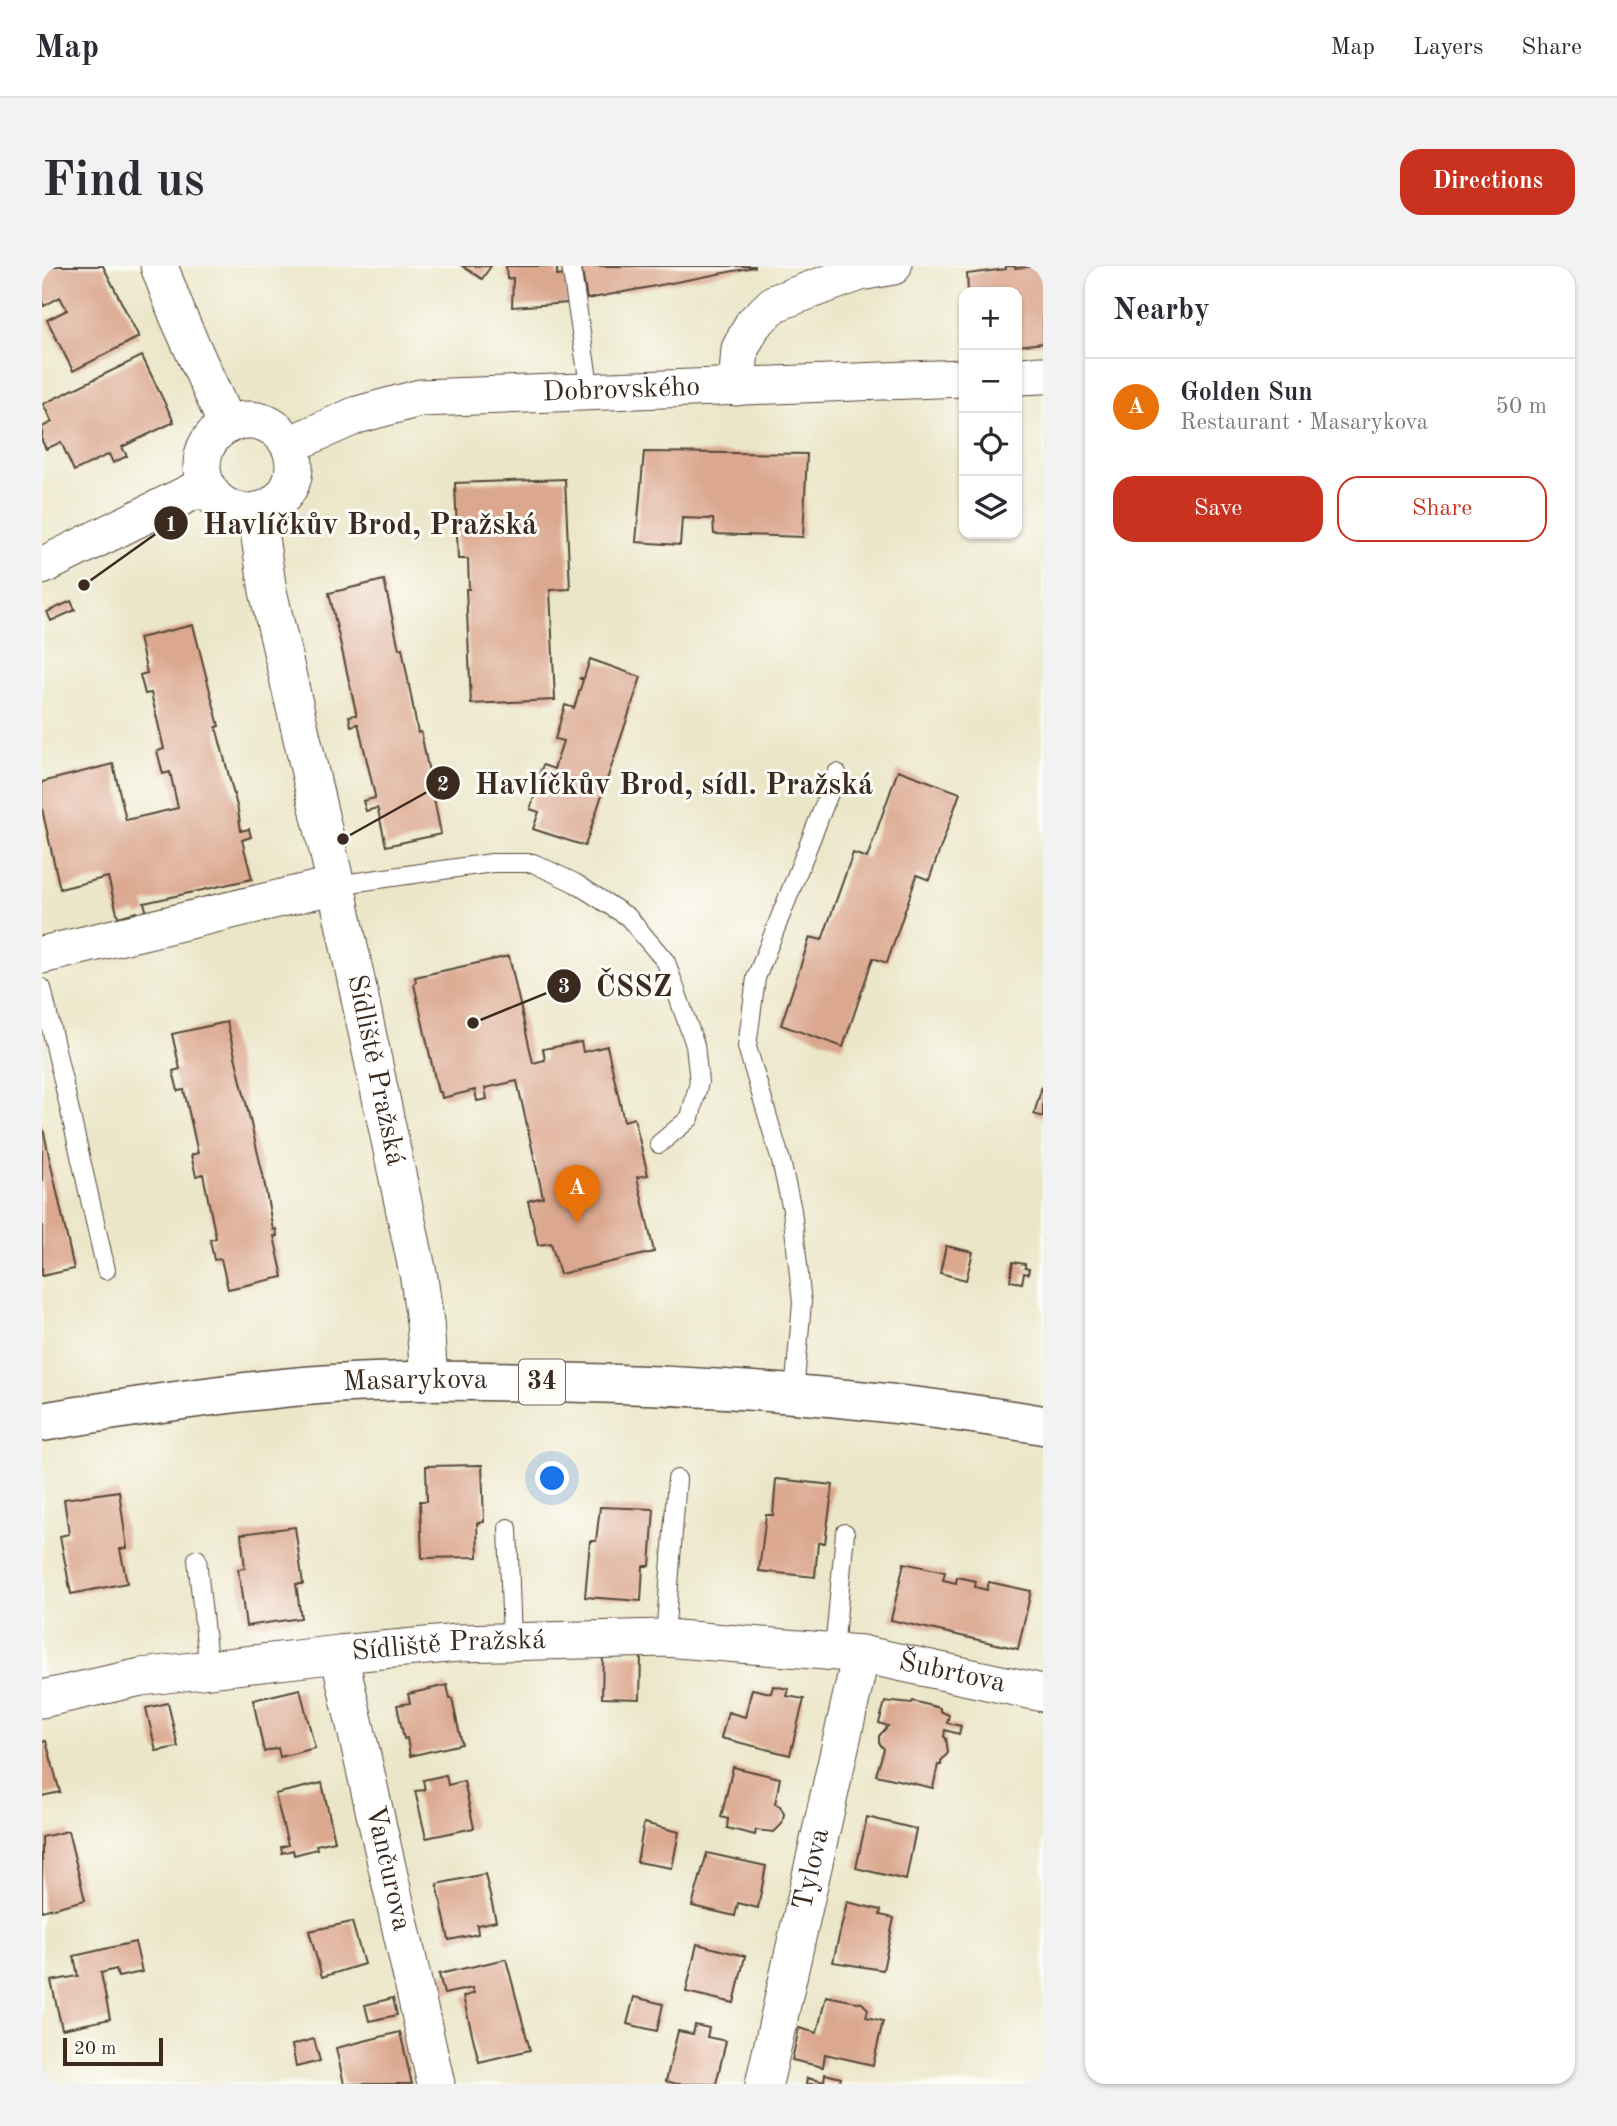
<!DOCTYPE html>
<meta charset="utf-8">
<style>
:root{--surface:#fff;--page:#f2f2f3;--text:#2b2b33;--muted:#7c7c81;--line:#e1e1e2;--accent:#c8321e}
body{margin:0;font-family:"Old Standard TT",serif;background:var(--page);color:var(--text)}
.controls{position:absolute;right:21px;top:21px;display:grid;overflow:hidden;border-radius:14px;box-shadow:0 2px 5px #0004}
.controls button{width:63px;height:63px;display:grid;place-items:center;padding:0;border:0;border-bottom:2px solid var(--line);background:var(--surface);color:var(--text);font:35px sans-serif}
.scale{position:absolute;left:21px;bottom:18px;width:100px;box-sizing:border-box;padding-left:7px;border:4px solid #3b2a1e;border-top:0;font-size:19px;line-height:24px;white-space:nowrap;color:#3b2a1e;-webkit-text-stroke:5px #fdfcf7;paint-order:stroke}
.you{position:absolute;left:511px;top:1213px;width:24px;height:24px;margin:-18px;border:5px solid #fff;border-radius:50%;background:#1a73e8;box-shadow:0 0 0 10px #1a73e833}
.badge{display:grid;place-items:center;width:46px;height:46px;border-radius:50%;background:var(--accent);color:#fff;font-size:23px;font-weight:700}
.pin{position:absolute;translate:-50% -58px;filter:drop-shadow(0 2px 4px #0008)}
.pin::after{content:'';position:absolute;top:37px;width:24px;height:21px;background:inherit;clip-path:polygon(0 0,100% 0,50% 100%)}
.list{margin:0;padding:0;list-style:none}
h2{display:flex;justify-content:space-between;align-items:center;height:91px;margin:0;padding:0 28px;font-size:30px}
h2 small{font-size:23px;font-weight:400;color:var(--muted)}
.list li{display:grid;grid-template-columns:46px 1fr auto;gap:21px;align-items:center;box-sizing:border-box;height:98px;padding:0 28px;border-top:2px solid var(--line)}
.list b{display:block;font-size:26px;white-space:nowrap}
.list p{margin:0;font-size:23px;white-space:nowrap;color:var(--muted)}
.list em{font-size:23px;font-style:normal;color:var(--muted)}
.actions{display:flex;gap:14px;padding:21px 28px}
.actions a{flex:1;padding:16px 0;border:2px solid var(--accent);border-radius:21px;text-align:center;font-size:24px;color:var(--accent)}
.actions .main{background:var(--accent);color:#fff}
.icon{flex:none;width:38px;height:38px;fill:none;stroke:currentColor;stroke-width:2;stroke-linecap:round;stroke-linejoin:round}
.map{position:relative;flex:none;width:1001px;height:1818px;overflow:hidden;border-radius:21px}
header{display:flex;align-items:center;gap:42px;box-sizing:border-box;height:98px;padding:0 35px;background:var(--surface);border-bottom:2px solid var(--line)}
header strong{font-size:33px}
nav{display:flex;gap:38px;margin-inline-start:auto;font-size:24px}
.intro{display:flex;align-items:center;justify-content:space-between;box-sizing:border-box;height:168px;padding:0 42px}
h1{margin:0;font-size:49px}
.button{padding:18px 32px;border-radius:21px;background:var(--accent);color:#fff;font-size:24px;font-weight:700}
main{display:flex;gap:42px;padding:0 42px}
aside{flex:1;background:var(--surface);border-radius:21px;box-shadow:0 2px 5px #0004}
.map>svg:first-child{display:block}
</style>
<header>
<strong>Map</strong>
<nav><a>Map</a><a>Layers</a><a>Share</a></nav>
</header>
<div class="intro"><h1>Find us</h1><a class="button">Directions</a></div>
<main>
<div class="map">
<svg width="1001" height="1818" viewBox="0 0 1001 1818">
<rect width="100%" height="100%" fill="#fdfcf7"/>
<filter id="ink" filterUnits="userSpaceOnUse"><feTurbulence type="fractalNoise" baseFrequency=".0143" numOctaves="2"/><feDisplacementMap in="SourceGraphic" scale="14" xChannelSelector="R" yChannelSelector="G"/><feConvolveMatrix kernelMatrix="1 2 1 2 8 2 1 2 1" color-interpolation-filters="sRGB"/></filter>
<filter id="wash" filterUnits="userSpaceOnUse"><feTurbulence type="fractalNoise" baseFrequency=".00686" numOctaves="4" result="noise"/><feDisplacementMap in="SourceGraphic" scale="28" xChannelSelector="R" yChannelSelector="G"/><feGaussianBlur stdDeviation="1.57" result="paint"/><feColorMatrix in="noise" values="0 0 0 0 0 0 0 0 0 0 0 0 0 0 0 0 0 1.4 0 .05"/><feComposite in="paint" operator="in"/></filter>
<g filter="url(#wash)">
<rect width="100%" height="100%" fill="#ebe6c8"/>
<g id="blocks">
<path fill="#dba78f" d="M0,0H61L97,71L31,105L5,54L25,44L18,31L2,40L0,36Z
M420,0H449L440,13Z
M464,0H515V10L523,9L527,37L470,41L471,12L465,13Z
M539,0H713V1L545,33Z
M964,0H972L973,2L1001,0V77L975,80V26H926L925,8L964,3Z
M100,90L132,156L80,181L85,190L71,197L67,188L32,205L19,176L4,183L0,175V161L10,156L1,138Z
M602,186L765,188L761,271L672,268L671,253L640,252L638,279L594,276Z
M523,213L528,323L508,324L513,434L429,438L424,323H427L426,293H416L413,217Z
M342,314L357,383L360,382L376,467L379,466L399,568L344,580L336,544L335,542L324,545L321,535L333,532V530L317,461L316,458L309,460L307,450L314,449V446L287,327Z
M29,335L33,344L9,355L5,346Z
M151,359L177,460L174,461L196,544L199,565L207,563L209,571L200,574L210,613L102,637L105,647L94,650V646L76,651L66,611L18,623L0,543V516L71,498L84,554L136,542L128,506L121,508L115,485L122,483L109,427L103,428L98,409L105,407L97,372Z
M548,393L599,411L543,580L491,563L497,546L488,543L500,508L498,507L501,499L512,503L521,475L513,473L523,439L532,442L541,414L537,412H542Z
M856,504L918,527L887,614L875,609L845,697L831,692L801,781L739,759L768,671L780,674L811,587L825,592Z
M467,690L491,797L503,794L501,783L539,776L541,786L565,780L582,855L592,852L606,909L595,911L612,986L518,1008L509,977L496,979L486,935L501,931L475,815L443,822L445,833L435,835L433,824L400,832L399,826H396L372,718L374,716L373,711Z
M185,756L221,909L231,964L234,963L235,970H232L241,1011L186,1023L179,993L172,994L168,974L174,972L161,908L154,910L149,889L156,887L142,824L136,825L131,805L138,803L130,768Z
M1000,820H1001V851L992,848Z
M0,858L32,1003L0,1010Z
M904,980L931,986L924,1014L898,1007Z
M971,996L983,998V1002L987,1003L986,1008L982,1007L980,1017L968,1015Z
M440,1199L442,1256L435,1257L436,1291L380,1292L378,1235H385L384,1200Z
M734,1213L791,1219L783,1277H776L773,1311L717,1305L724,1249H731Z
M77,1225L85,1282L78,1283L85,1317L29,1328L18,1270L27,1268L22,1233Z
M558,1241L612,1243L608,1300H601L599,1335L543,1331L548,1275H554Z
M253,1261L261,1318H254L259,1352L204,1360L196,1303L203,1302L199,1268Z
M862,1297L903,1306L901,1314L914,1317L915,1311L934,1315L933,1321L945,1324L947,1316L989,1325L976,1383L849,1354Z
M561,1388L599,1389L598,1433L560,1432Z
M405,1419L408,1433H410L420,1478L368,1490L365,1472L362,1473L355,1439L368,1437L366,1428Z
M731,1420L747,1423L745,1430L762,1433L748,1489L679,1472L686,1446L703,1451L710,1423L729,1427Z
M258,1423L273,1482L238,1491L236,1482L222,1486L211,1434Z
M851,1435L870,1437L871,1435L898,1442V1445L907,1449L905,1457L919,1460L917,1468L903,1464L902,1471L904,1472L906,1487L899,1495V1499H896L891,1522L834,1509L842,1483L837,1477V1470L846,1460L837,1457L843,1436L850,1437Z
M126,1437L136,1481L114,1485L104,1442Z
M4,1475L18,1526L0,1530V1476Z
M691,1501L738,1512L733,1538L738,1540L742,1548L740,1558L732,1566L714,1564L713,1569L685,1562L686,1553L679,1551Z
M404,1509L406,1519L422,1515L432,1562L384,1572L373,1525L383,1524L381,1514Z
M280,1517L293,1575L274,1579L275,1583L252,1589L251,1584L240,1587L239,1581L246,1579L233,1528Z
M825,1551L874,1563L864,1614L814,1602Z
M602,1557L637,1566L630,1602L595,1596Z
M26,1565L43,1634L0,1645V1571Z
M665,1587L724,1600L716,1642L696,1637L693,1650L650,1640Z
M443,1608L454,1655L435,1659L436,1668L407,1674L395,1618Z
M805,1636L839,1644L838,1649L852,1652L841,1704L791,1696Z
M310,1656L322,1698L280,1711L267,1665Z
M93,1676L100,1706L76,1711L74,1703L59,1707L68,1753L20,1763L9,1715L36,1710L32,1690Z
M655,1678L703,1690L692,1737L644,1726Z
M464,1693L488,1784L437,1796L421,1731L432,1727L430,1722L402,1728L397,1708Z
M784,1730L820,1737L826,1743L824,1751L841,1755L831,1799L783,1788L781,1801L750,1794L757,1762L775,1767Z
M592,1731L621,1738L615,1765L585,1758Z
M351,1732L355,1749L327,1755L323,1739Z
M653,1759L667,1762L665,1771L684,1775L674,1818H635L624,1815L636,1765L651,1768Z
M358,1766L370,1818H302L294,1782Z
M272,1773L278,1795L254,1801L250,1779Z
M783,1808L799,1812L797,1818H764L765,1812L782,1816Z"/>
</g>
</g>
<g filter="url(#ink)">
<use href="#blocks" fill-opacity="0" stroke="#554638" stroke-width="2"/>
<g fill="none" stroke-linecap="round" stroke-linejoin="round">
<g stroke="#554638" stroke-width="20">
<path id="lane" d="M529,0L548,126
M294,619L450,597H491L533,617L586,651L624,696L653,779L657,816L648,852L617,878
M0,722L64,1004
M752,1127L760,1037L750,944L739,895L705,781L714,712L795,507
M466,1262L470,1375
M155,1293L167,1404
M623,1372L635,1213
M792,1385L803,1267"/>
</g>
<g stroke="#554638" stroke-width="39">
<g id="street">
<path d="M117,0L136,50L185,159"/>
<path d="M975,110L1001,109"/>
<path d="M695,121L698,83L711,58L733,37L818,6L851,0"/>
<circle cx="206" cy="200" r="46"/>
<path id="s1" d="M247,179L315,149L378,132L922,112"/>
<path id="s2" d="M214,245L226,325L294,619L377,1012L383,1056L387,1116"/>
<path d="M0,300L164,219"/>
<path d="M0,689L294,619"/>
<path id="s3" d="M297,1388L394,1818"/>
<path id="s4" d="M0,1433L99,1411L297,1388L416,1377L623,1372L819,1388L1001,1427"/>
<path id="s5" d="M722,1818L819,1388"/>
</g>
</g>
<g stroke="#554638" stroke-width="41">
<g id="primary">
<path id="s6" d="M0,1156C77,1143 153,1131 231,1123C322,1113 414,1114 506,1116C672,1119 837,1131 1001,1159"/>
</g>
</g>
<use href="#lane" stroke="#fff" stroke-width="18"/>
<use href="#street" stroke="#fff" stroke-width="37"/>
<use href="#primary" stroke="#fff" stroke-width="38"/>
</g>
</g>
<g text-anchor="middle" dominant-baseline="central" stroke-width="6" stroke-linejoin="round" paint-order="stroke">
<rect fill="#fdfcf7" stroke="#75695f" stroke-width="2" x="477" y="1093.5" width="46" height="45" rx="5"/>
<g font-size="26" font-weight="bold" fill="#3b2a1e">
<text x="500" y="1116">34</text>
</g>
<g font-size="28" fill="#3b2a1e" stroke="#fdfcf7">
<text stroke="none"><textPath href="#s1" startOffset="341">Dobrovského</textPath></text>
<text stroke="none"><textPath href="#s2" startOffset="572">Sídliště Pražská</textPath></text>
<text stroke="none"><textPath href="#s6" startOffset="376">Masarykova</textPath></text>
<text stroke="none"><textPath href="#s4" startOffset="411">Sídliště Pražská</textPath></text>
<text stroke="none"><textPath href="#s4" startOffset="917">Šubrtova</textPath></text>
<text stroke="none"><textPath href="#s3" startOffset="220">Vančurova</textPath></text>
<text stroke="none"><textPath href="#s5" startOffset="220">Tylova</textPath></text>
</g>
</g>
<path fill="none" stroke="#3b2a1e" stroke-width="2.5" d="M42 319L129 257M301 573L401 517M431 757L522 720"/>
<g fill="#3b2a1e" stroke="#fdfcf7" stroke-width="2.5">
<circle cx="42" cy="319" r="7"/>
<circle cx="301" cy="573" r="7"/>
<circle cx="431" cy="757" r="7"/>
<circle cx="129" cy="257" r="18"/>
<circle cx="401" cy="517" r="18"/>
<circle cx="522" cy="720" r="18"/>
</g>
<g font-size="21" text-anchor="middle" font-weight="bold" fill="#fff">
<text x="129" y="265">1</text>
<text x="401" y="525">2</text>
<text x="522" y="727">3</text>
</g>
<g font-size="30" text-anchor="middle" font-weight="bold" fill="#3b2a1e" stroke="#fdfcf7" stroke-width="6" stroke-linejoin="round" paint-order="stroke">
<text x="328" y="268">Havlíčkův Brod, Pražská</text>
<text x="632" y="528">Havlíčkův Brod, sídl. Pražská</text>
<text x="592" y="730">ČSSZ</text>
</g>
</svg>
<div class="controls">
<button>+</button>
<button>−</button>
<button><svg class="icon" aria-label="locate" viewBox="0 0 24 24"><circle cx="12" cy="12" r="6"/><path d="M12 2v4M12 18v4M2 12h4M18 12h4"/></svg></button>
<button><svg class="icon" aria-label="layers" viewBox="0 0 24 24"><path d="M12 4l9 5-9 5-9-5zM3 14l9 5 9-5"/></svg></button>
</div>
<div class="scale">20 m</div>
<div class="you"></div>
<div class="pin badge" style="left:535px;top:957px;background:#e8710a">A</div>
</div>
<aside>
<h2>Nearby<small></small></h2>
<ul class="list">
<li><span class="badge" style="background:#e8710a">A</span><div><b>Golden Sun</b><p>Restaurant · Masarykova</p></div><em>50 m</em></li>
</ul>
<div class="actions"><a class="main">Save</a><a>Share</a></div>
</aside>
</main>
